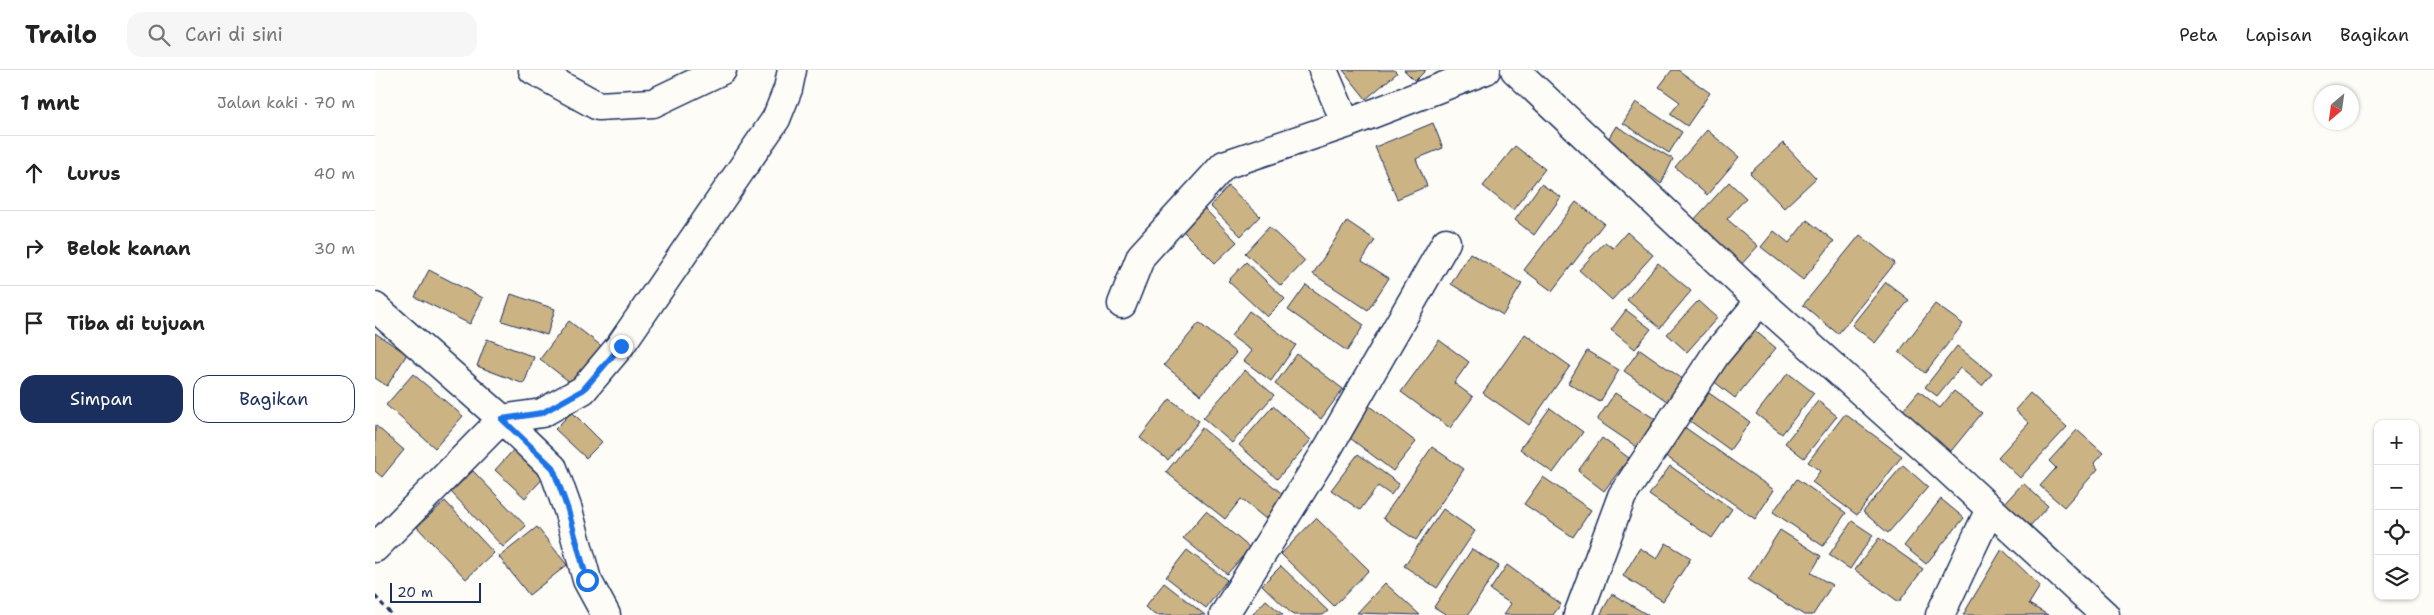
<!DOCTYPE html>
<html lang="id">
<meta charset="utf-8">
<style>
:root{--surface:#fff;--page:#f6f6f6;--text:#222;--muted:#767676;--line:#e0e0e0;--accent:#1b2f5e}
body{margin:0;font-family:"Shantell Sans",sans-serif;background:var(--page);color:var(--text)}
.controls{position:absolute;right:15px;bottom:15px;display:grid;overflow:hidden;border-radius:10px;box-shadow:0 1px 4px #0004}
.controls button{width:45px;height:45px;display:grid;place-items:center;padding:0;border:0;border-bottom:1px solid var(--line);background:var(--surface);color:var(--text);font:25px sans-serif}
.compass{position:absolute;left:1939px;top:15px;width:45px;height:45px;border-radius:50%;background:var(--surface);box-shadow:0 1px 4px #0004;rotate:209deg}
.scale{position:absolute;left:15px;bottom:12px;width:91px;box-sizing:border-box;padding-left:5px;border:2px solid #1b2f5e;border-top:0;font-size:14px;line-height:18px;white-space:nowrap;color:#1b2f5e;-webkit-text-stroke:4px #fdfcf7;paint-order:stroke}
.stop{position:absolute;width:15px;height:15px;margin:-11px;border:4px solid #1a73e8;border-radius:50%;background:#fff}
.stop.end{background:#1a73e8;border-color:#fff;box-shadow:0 1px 5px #0008}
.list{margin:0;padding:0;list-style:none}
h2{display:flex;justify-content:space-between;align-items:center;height:65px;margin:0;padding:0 20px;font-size:21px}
h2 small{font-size:16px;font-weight:400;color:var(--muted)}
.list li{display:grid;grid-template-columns:32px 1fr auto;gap:15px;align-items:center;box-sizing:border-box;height:75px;padding:0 20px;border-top:1px solid var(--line)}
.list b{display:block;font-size:19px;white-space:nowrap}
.list em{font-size:16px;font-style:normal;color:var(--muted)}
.actions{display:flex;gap:10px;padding:15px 20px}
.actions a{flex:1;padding:11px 0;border:1px solid var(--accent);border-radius:15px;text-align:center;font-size:18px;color:var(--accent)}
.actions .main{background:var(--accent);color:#fff}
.icon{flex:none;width:28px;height:28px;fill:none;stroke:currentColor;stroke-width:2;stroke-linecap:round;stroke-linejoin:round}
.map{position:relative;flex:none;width:2059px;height:545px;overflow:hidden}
header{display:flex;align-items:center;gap:30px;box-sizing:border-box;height:70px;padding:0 25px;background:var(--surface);border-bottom:1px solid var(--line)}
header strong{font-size:24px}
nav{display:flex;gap:28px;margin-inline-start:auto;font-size:18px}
.search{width:350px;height:45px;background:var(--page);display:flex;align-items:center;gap:12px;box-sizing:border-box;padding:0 18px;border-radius:15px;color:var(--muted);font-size:19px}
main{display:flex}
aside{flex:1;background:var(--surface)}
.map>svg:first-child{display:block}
</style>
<header>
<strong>Trailo</strong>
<div class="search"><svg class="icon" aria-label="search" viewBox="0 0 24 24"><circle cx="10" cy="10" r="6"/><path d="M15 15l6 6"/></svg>Cari di sini</div>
<nav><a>Peta</a><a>Lapisan</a><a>Bagikan</a></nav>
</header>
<main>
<aside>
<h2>1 mnt<small>Jalan kaki · 70 m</small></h2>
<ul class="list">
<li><svg class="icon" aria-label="ahead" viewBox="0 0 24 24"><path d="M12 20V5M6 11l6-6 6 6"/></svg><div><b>Lurus</b></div><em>40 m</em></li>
<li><svg class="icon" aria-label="right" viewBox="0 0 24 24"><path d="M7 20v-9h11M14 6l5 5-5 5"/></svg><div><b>Belok kanan</b></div><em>30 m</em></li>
<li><svg class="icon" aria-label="arrive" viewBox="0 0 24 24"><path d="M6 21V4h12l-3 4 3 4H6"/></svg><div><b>Tiba di tujuan</b></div></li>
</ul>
<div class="actions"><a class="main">Simpan</a><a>Bagikan</a></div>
</aside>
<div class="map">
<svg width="2059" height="545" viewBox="0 0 2059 545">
<rect width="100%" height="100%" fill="#fdfcf7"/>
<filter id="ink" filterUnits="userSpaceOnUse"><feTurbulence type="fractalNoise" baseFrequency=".02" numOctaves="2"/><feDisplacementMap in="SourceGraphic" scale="10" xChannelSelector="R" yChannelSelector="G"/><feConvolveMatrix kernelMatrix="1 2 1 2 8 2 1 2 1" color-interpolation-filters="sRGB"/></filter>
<g filter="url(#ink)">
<path fill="#ccb383" stroke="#1b2f5e" d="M968,0H1019L1022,3L991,29Z
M1029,0H1051L1040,11Z
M1297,0H1303L1335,23L1312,56L1295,44L1305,32L1284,17Z
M1261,32L1307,62L1294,83L1248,53Z
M1058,53L1068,78L1041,89L1052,116L1022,129L1000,77Z
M1241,56L1298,89L1286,114L1232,71Z
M1332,60L1364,87L1332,125L1300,97Z
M1408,73L1441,108L1409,138L1375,103Z
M1140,76L1170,99L1138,140L1108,116Z
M1354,112L1371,128L1352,149L1383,176L1364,197L1316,153Z
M1166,114L1186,127L1159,165L1140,150Z
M853,116L885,146L866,166L835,136Z
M1201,132L1229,153L1177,221L1149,200Z
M827,136L862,172L840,193L805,158Z
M1432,150L1459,171L1428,210L1386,177L1399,161L1414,173Z
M972,151L1000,170L987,191L1014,208L993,240L938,204Z
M894,157L930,191L906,216L870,183Z
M1252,162L1278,185L1237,230L1204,200L1230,172L1238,178Z
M1485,165L1520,193L1463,264L1428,235Z
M1095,183L1147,214L1128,245L1076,214Z
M871,192L910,229L892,247L853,211Z
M1283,193L1316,221L1285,258L1252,230Z
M54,200L108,228L95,254L40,227Z
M1511,212L1534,230L1500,273L1477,255Z
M931,215L989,255L972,281L913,240Z
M136,224L180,239L172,265L127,251Z
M1323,231L1342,248L1312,282L1292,264Z
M1560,234L1588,254L1550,303L1524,282Z
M1251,240L1276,259L1260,279L1236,260Z
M874,241L921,275L896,311L869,291L877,281L856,266Z
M194,251L229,278L200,316L165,289Z
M824,253L861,283L826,325L789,295Z
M1378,259L1401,278L1360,328L1337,310Z
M0,263L32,284L12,316L0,308Z
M1150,264L1195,296L1154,355L1108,323Z
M112,269L159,287L149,314L102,296Z
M1064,270L1094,292L1079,313L1098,327L1075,358L1026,322Z
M1582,276L1617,304L1607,316L1585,298L1562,326L1550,317Z
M1265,279L1309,310L1293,332L1249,301Z
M1212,281L1244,300L1225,332L1193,313Z
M922,284L968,319L946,349L900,314Z
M870,300L899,325L857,373L828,348Z
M1413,303L1439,323L1407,364L1381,344Z
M38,304L88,346L60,378L11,335Z
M1544,321L1565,338L1579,321L1607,343L1572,386L1523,346Z
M1240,323L1280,349L1262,377L1222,350Z
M1334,323L1375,352L1355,380L1315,351Z
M1655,323L1692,357L1645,408L1623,387L1654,353L1640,340Z
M795,329L824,351L793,390L765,368Z
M1443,331L1462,346L1429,388L1410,373Z
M993,335L1041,372L1018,401L971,365Z
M898,336L936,370L902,409L864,375Z
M1175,338L1208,362L1178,403L1145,379Z
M197,342L227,372L211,388L180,359Z
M1470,344L1527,386L1482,445L1437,412L1445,401L1433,392Z
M1305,354L1399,420L1380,449L1285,382Z
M0,355L29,380L7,407L0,401Z
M827,358L910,426L891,449L866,429L850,449L791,402Z
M1702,360L1728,383L1719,393L1723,399L1689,437L1665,416L1681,398L1674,391Z
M1227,368L1254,388L1229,421L1203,401Z
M142,376L172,404L150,428L120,400Z
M1057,377L1089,399L1041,470L1008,448Z
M983,384L1024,414L1016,425L1003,416L985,440L956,420Z
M1528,395L1553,417L1513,463L1488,442Z
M1295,396L1357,439L1337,468L1274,425Z
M98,401L151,456L128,477L76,422Z
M1168,407L1216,440L1198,467L1149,434Z
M1422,409L1471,443L1448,476L1398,442Z
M1648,413L1673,436L1654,457L1629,434Z
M1566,429L1589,448L1551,494L1529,476Z
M70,431L119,483L91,509L42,457Z
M1068,439L1100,461L1062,518L1029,496Z
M831,441L875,478L852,504L808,468Z
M941,448L994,500L959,536L906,484Z
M1477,451L1498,465L1475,499L1454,485Z
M162,457L192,495L154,525L124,487Z
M1405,460L1446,486L1436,503L1457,515L1438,545H1429L1373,510Z
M1504,468L1548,499L1524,532L1480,500Z
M1291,473L1316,488L1288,531L1248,506L1265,478L1282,489Z
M1097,479L1124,496L1093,545H1072L1059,537Z
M1627,479L1665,516L1654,534L1673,545H1588Z
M812,480L852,510L831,538L791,507Z
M1132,495L1186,534L1178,545H1128L1136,534L1115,520Z
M906,496L953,541L948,545H918L887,515Z
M789,513L830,545H780L770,537Z
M1010,513L1045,545L982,543Z
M1237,524L1273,545H1225Z
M891,530L908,545H877Z"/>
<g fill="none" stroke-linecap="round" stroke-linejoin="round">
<g stroke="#1b2f5e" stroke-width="31">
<path id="minor" d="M158,0L223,36L278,33L347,0
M948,0L971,54
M1140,0L1385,231L1558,386L1730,545
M747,234L766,186L849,95L971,54L1111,0
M0,237L127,349L178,398L193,440L212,510L231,545
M0,478L127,349L167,343L208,320L245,276L401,49L413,19L417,0
M849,545L953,378L1071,172
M1203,545L1247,426L1341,284L1385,231
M1565,545L1615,439"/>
</g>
<path stroke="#1b2f5e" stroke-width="3" stroke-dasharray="5 4" stroke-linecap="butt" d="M0,526L17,545"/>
<use href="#minor" stroke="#fdfcf7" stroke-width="28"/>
</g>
</g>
<g fill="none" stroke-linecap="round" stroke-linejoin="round" filter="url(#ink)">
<path stroke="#1a73e8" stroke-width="6" d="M212,510L193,440L178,398L127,349L167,343L208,320L246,276"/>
</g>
</svg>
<div class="controls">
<button>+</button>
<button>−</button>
<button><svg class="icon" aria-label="locate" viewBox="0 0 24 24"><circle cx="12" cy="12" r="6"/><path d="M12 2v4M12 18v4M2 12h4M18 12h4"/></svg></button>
<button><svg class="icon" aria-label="layers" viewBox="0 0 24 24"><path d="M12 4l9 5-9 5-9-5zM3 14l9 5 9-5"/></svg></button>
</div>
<svg class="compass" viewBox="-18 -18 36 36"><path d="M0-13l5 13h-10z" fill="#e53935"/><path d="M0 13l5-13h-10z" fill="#767676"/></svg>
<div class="scale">20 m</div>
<div class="stop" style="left:212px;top:510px"></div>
<div class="stop end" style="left:246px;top:276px"></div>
</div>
</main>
